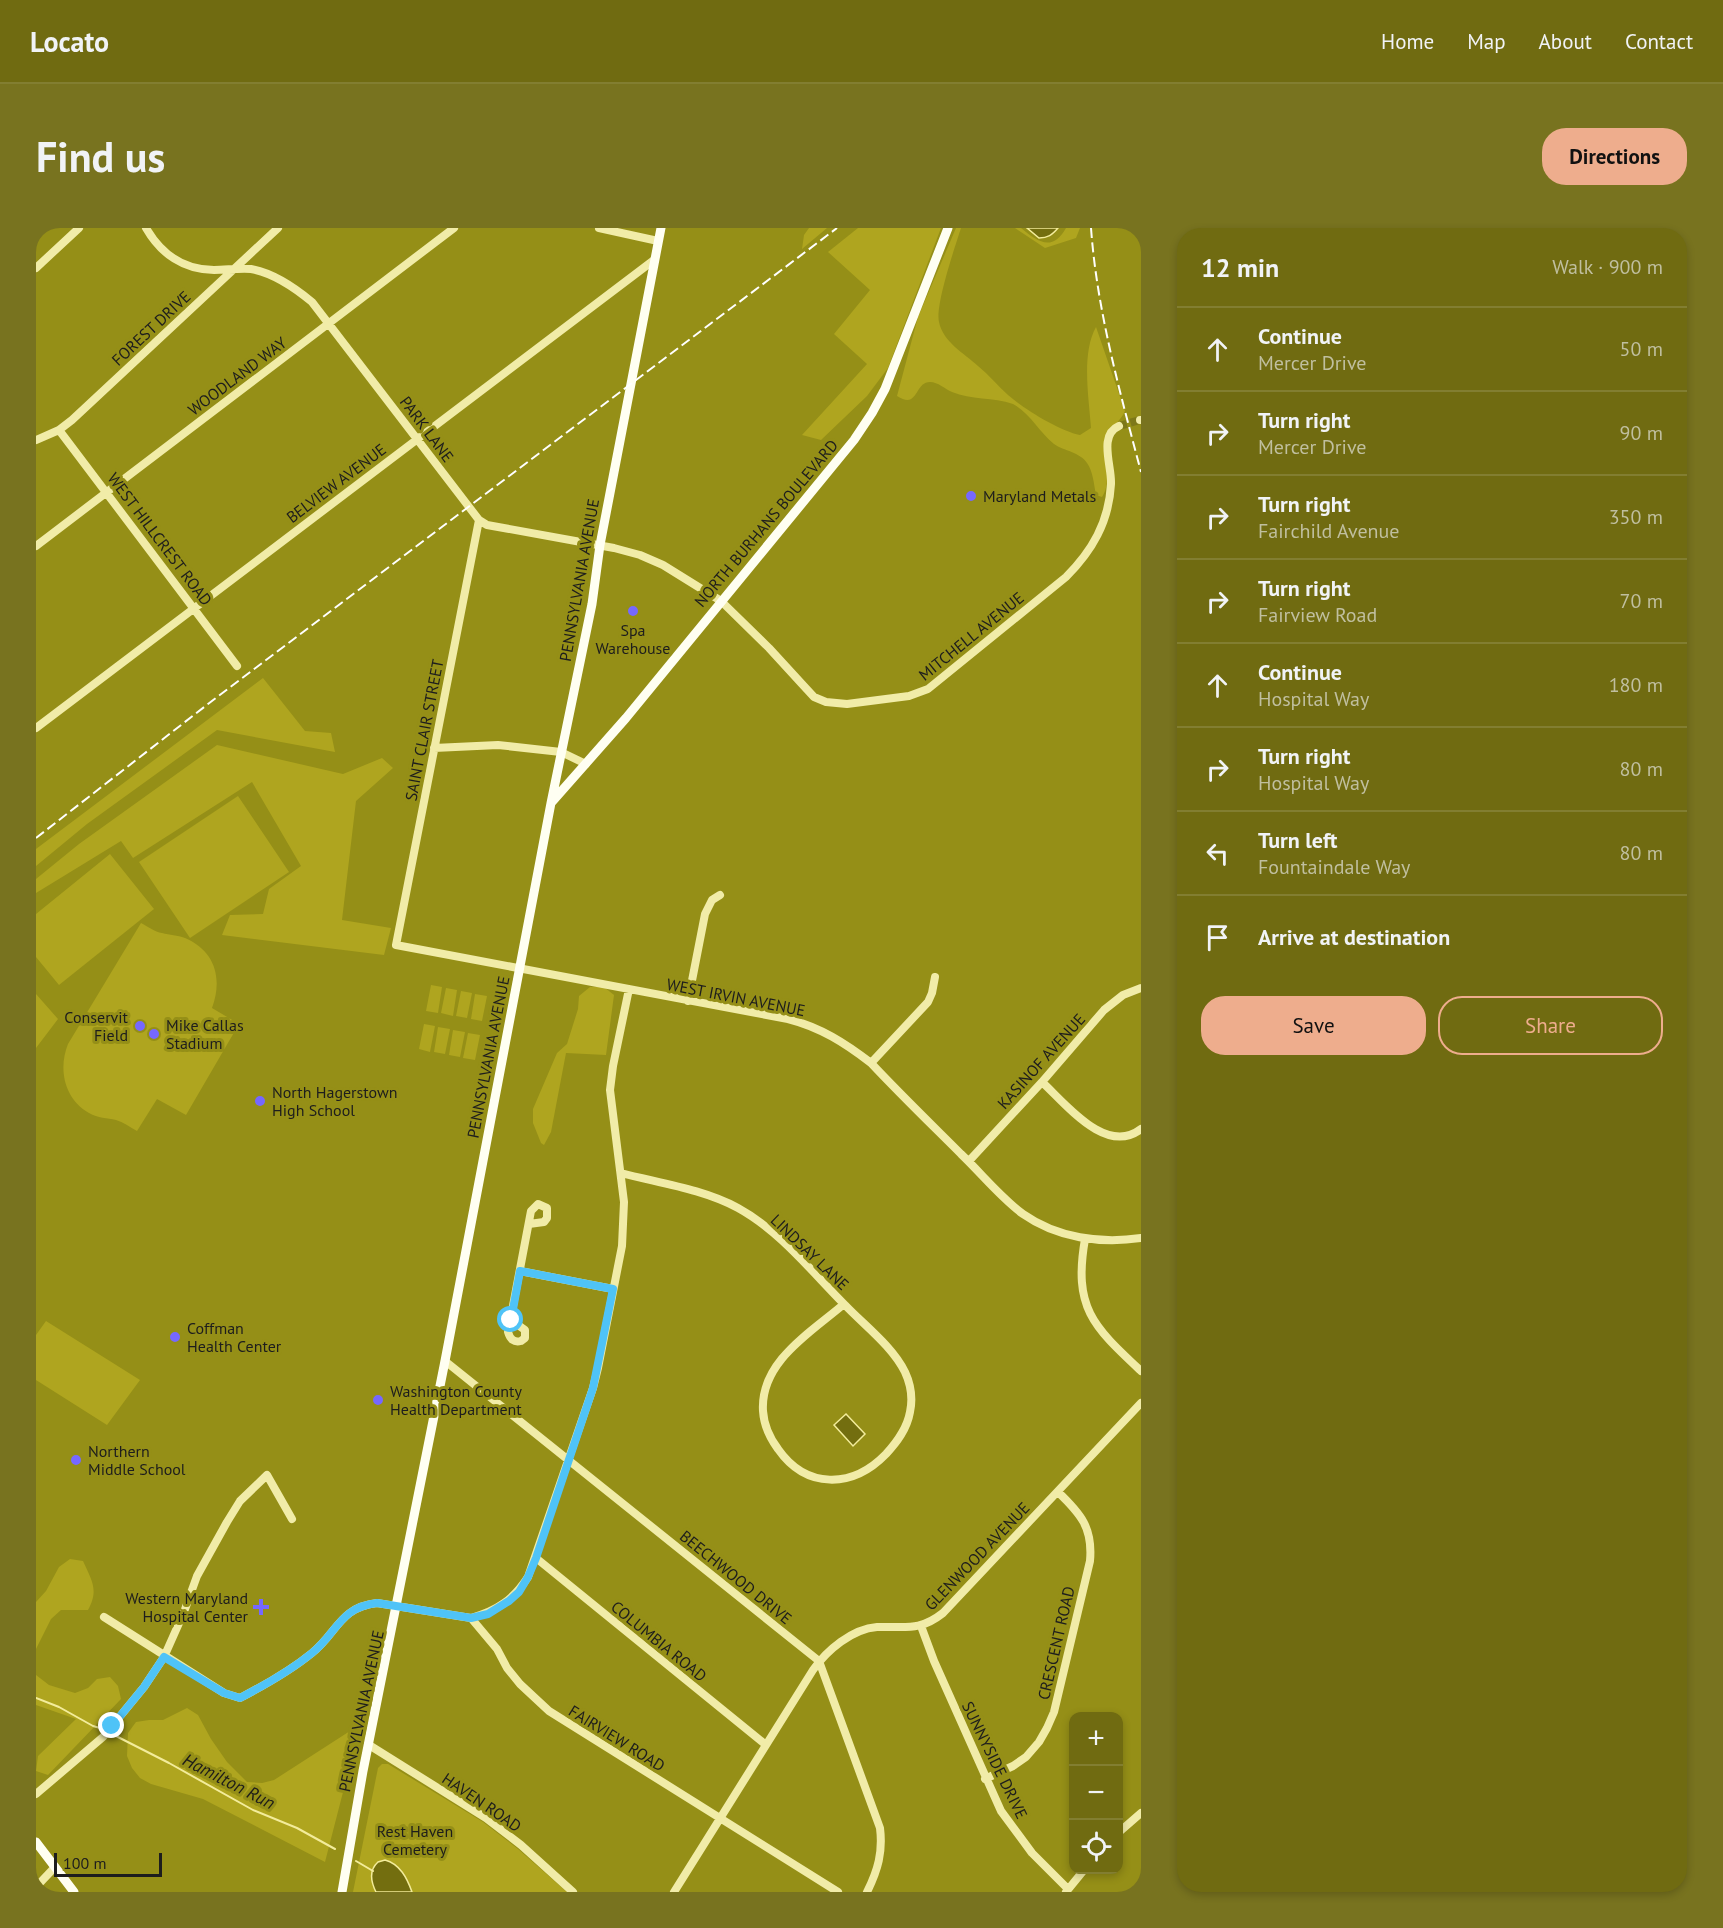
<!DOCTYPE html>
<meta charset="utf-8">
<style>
:root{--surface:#706b11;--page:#78731f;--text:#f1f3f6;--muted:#c0bf9f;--line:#827e31;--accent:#eead8d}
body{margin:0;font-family:"PT Sans",sans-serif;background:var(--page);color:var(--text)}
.controls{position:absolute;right:18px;bottom:18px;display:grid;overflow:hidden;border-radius:12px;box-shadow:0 3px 9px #0003}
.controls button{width:54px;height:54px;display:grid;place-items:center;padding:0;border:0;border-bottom:2px solid var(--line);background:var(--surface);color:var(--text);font:30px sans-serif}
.scale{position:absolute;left:18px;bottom:15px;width:108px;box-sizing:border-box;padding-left:6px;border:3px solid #1d1d1d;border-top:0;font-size:16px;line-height:21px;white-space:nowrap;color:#1d1d1d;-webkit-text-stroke:4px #958f17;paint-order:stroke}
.stop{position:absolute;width:18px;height:18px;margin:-14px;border:4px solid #4fc3f7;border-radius:50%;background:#fff}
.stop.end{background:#4fc3f7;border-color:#fff;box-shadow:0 2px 6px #0008}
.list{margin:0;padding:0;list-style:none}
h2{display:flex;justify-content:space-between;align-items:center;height:78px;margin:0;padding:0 24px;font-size:26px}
h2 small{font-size:20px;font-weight:400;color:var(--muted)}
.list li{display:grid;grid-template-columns:39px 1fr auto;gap:18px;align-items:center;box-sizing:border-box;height:84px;padding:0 24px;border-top:2px solid var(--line)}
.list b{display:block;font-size:22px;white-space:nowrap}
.list p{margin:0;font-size:20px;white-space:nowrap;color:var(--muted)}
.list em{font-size:20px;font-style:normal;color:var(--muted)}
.actions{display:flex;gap:12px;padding:18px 24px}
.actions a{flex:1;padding:14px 0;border:2px solid var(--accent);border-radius:24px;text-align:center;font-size:21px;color:var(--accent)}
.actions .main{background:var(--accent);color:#111}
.icon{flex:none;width:33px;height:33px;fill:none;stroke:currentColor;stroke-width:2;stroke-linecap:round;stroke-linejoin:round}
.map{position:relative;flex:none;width:1105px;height:1664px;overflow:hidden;border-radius:24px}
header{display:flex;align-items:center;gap:36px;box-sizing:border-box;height:84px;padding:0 30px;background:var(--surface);border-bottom:2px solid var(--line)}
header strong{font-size:28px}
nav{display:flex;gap:33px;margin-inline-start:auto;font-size:21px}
.intro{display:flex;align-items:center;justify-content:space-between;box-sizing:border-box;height:144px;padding:0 36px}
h1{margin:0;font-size:42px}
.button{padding:15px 27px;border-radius:24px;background:var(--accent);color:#111;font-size:21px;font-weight:700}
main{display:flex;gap:36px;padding:0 36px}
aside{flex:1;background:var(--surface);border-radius:24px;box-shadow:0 3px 9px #0003}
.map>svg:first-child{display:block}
</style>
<header>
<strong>Locato</strong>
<nav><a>Home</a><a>Map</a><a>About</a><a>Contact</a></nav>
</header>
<div class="intro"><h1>Find us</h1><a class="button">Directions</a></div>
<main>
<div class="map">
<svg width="1105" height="1664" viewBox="0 0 1105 1664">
<rect width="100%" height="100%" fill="#958f17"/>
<path fill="#afa51f" d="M773,0H791L766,21L768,7Z
M822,0H905L852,140L831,168L785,212L766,207L831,136L798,106L834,62L792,24Z
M920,0H925C919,19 899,77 903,94C907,114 928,125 942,138C953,147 962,158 972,167C988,181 1024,203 1044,207L1055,200C1053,170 1045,126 1060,99L1089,183C1085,193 1072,201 1070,212C1066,230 1077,253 1066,269L1060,267C1058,257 1057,243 1051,235C1044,224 1028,223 1018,216C1003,204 994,185 977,176C957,169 935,172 916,164C909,161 902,154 894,154C878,154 883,182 861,168L882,89Z
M979,0H985C1001,13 1016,25 1030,0H1044L1040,10L1009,20Z
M227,450L269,503L295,505L299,524L181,502L51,596L0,638V621Z
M181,517L307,546L346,530L357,540L320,573L306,692L355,700L348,727L186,707L194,687L227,686L233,661L265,638L216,554L97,630L85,613L0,665V651L43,616Z
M202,568L253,644L154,710L103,634Z
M74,626L118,681L23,757L0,729V686Z
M105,695C111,698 119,704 126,705C134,707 141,707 149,710C179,723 187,750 176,780L203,796L150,887L121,871L101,903C94,899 87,894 80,892C71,890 62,890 53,885C28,871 22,841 32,816Z
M395,757L406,759L402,785L390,783Z
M554,759H568L578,767L570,827L530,825L515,904L508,917L505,915L497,895V881L521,825L531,816L542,781L543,768Z
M410,760L421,762L417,788L405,785Z
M425,763L436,765L431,790L420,788Z
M0,766L22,791L0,820Z
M439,766L451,768L446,793L435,791Z
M388,796L399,798L394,824L383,821Z
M402,799L414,801L409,826L398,824Z
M417,802L429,804L424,829L413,827Z
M432,805L444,807L439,832L427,830Z
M10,1093L104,1152L71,1197L0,1152V1107Z
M34,1331L47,1333C56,1353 63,1362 52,1382H25L15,1391L0,1421V1374L10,1363L23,1339Z
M0,1447L13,1457L39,1465L52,1460L61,1451L74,1449L82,1458L85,1471L12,1547L0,1543L2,1528L40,1491L0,1477Z
M151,1480L162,1487L175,1511L191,1534L211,1554L226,1555L238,1552L314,1503L322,1506L289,1634L167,1571L115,1556L104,1550L96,1540L91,1528L92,1505L100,1494L113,1492H127Z
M346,1536H352L447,1594L482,1621L531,1664H317L342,1540Z"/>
<path fill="#736e0f" stroke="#f3ec9b" stroke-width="1.5" d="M991,0H1022C1016,7 1012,10 1003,10Z
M810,1186L829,1206L817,1218L798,1197Z
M349,1632C364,1636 371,1650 376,1664H340C335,1654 333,1642 342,1634Z"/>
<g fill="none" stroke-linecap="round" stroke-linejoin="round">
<path stroke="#f3ec9b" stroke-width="2" d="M0,1470L23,1479L57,1498L64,1500
M76,1506L133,1535L217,1582L261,1600L299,1621
M320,1633L337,1643"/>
<path stroke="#7d7818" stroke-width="8" stroke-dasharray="8 4" stroke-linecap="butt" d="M1083,198L1104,192"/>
<path stroke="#f1eca8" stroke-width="8" d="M110,0C125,26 148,42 178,42C190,42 203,40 215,41C238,45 258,59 276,74L443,292L451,297L578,320L604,327L627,337L685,373L733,420L766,456L778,469L790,474L811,476L873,468L892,461L1030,349C1056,323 1073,294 1075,256C1076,238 1062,207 1083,198
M563,0L622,13
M0,40L43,0
M1104,192H1105
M23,202L201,438
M0,212L23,202L36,192L242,0
M443,292L360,717L752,791C784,799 809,815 835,835C864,866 895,896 925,926C946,946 964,969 987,986C1021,1010 1065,1016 1105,1010
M0,318L418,0
M0,500L618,32
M398,520L462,517L525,524L550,536
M652,773L669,686L676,672L684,667
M835,835L892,774L896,765L899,749
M1006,854C1030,876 1070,928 1105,901
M933,933L1006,854L1068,782L1087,767L1105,760
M585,945C623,955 667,961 702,980C744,1003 776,1044 809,1077C829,1098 856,1118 869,1144C875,1157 877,1170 874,1184C871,1201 861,1214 850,1226C816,1261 770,1261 742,1221C733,1209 728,1198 727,1183C724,1134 774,1105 808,1076
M1049,1011C1037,1080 1057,1098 1105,1143
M484,1043L577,1061
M475,1092L489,1102V1110L485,1113C478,1115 474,1111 472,1104L495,983L502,976L511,980V990L508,994L493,996
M409,1133L783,1433L844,1600C847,1624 842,1642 831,1664
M500,1330L730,1517
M68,1389L188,1465L204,1470C229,1457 254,1443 276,1425C301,1405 304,1379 341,1375L435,1390L461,1421L471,1440L484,1456L513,1483L802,1664
M435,1390C461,1383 478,1371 492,1349L557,1160L562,1140L586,1018L588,974L574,862L577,838L593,761
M885,1398L898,1433L965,1583L996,1625L1032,1661
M333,1517L450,1590L485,1617L537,1664
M949,1551L977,1538L990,1529L1003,1514L1011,1500L1018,1484L1054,1333C1057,1300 1045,1286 1022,1264
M0,1566L67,1509L108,1459L128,1429L148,1384L161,1348L191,1294L204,1273L231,1247L256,1291
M1082,1605L1105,1585
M0,1659L19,1639
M638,1664L777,1442C791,1422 816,1401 841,1399C869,1398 883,1404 907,1385L1105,1175
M1030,1664L1048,1642"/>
<path stroke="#fffff2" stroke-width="9" d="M515,575L590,490L818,212L836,185L849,161L912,0
M0,1614L38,1664
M306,1664L327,1543L409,1133L515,575L556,376L564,317L625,0"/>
<path stroke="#fff" stroke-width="2" stroke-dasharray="10 4.5" stroke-linecap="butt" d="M1055,0C1061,83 1084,164 1105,244
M0,610L172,476L801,0"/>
</g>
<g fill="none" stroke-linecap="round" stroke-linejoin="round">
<path stroke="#4fc3f7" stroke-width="8" d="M76,1498L108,1459L128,1429L188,1465L204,1470C229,1457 254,1443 276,1425C301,1405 304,1379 341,1375L435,1390L452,1386L473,1373L483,1364L492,1349L500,1330L557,1160L577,1061L484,1043L475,1092"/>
</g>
<g fill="#7668ff" stroke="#958f17" stroke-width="2">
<circle cx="935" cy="268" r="6"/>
<circle cx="597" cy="383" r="6"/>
<circle cx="104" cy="798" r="6"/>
<circle cx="118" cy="806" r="6"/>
<circle cx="224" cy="873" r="6"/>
<circle cx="139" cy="1109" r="6"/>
<circle cx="342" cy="1172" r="6"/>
<circle cx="40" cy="1232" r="6"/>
<path d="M222 1370h6v6h6v6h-6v6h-6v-6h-6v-6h6z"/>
</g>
<g text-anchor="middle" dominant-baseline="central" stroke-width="6" stroke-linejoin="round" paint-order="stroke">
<g font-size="16" fill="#1d1d1d" stroke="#958f17">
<text transform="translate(115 100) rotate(-43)">FOREST DRIVE</text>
<text transform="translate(201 148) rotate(-37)">WOODLAND WAY</text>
<text transform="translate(391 201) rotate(53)">PARK LANE</text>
<text transform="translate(300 255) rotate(-37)">BELVIEW AVENUE</text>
<text transform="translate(730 295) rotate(-50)">NORTH BURHANS BOULEVARD</text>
<text transform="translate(124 311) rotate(53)">WEST HILLCREST ROAD</text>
<text transform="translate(543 352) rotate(-80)">PENNSYLVANIA AVENUE</text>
<text transform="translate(935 408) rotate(-39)">MITCHELL AVENUE</text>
<text transform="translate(388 502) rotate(-79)">SAINT CLAIR STREET</text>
<text transform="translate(700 769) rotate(11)">WEST IRVIN AVENUE</text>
<text transform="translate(452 829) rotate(-79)">PENNSYLVANIA AVENUE</text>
<text transform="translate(1005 833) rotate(-48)">KASINOF AVENUE</text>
<text transform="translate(774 1024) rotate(44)">LINDSAY LANE</text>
<text transform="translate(941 1328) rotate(-46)">GLENWOOD AVENUE</text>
<text transform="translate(700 1349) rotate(39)">BEECHWOOD DRIVE</text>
<text transform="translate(623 1413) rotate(39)">COLUMBIA ROAD</text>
<text transform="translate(1020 1415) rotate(-77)">CRESCENT ROAD</text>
<text transform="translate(325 1483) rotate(-78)">PENNSYLVANIA AVENUE</text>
<text transform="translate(581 1510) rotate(32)">FAIRVIEW ROAD</text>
<text transform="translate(959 1532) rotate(64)">SUNNYSIDE DRIVE</text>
<text transform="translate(446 1574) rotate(34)">HAVEN ROAD</text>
</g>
<g font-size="16" fill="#1d1d1d" stroke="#958f17" text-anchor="start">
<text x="947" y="268">Maryland Metals</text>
<text x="597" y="402" text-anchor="middle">Spa<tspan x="597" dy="18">Warehouse</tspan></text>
<text x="92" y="789" text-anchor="end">Conservit<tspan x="92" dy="18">Field</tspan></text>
<text x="130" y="797">Mike Callas<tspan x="130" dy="18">Stadium</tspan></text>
<text x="236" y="864">North Hagerstown<tspan x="236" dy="18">High School</tspan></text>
<text x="151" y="1100">Coffman<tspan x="151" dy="18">Health Center</tspan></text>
<text x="354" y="1163">Washington County<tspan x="354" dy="18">Health Department</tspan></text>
<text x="52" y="1223">Northern<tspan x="52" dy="18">Middle School</tspan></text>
<text x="212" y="1370" text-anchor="end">Western Maryland<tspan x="212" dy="18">Hospital Center</tspan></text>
</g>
<g font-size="16" fill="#1d1d1b" stroke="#958f17">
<text x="379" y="1603">Rest Haven<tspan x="379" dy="18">Cemetery</tspan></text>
</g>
<g font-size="18" font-style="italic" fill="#1d1c19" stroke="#958f17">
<text transform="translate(193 1553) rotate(27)">Hamilton Run</text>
</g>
</g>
</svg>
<div class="controls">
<button>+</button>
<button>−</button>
<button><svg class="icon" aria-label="locate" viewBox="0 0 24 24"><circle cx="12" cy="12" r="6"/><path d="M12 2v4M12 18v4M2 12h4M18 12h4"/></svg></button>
</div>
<div class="scale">100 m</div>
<div class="stop" style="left:475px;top:1092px"></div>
<div class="stop end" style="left:76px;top:1498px"></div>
</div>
<aside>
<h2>12 min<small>Walk · 900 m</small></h2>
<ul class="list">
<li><svg class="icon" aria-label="ahead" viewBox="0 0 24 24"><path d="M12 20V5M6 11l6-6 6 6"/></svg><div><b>Continue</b><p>Mercer Drive</p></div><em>50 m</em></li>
<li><svg class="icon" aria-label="right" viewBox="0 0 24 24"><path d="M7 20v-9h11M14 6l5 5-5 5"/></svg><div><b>Turn right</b><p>Mercer Drive</p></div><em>90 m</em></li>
<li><svg class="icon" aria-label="right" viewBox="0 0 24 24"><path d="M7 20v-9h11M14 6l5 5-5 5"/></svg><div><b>Turn right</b><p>Fairchild Avenue</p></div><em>350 m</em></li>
<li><svg class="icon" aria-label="right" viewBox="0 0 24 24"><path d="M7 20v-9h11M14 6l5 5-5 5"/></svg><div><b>Turn right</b><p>Fairview Road</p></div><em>70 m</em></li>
<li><svg class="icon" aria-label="ahead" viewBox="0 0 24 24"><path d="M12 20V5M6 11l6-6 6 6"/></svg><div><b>Continue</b><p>Hospital Way</p></div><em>180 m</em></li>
<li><svg class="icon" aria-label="right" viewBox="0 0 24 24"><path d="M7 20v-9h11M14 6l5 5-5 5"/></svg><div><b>Turn right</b><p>Hospital Way</p></div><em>80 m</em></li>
<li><svg class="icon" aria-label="left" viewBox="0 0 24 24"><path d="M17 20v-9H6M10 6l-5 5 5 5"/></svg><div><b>Turn left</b><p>Fountaindale Way</p></div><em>80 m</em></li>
<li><svg class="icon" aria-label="arrive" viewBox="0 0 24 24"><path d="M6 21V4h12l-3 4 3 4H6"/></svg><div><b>Arrive at destination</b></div></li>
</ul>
<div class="actions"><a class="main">Save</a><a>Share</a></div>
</aside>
</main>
